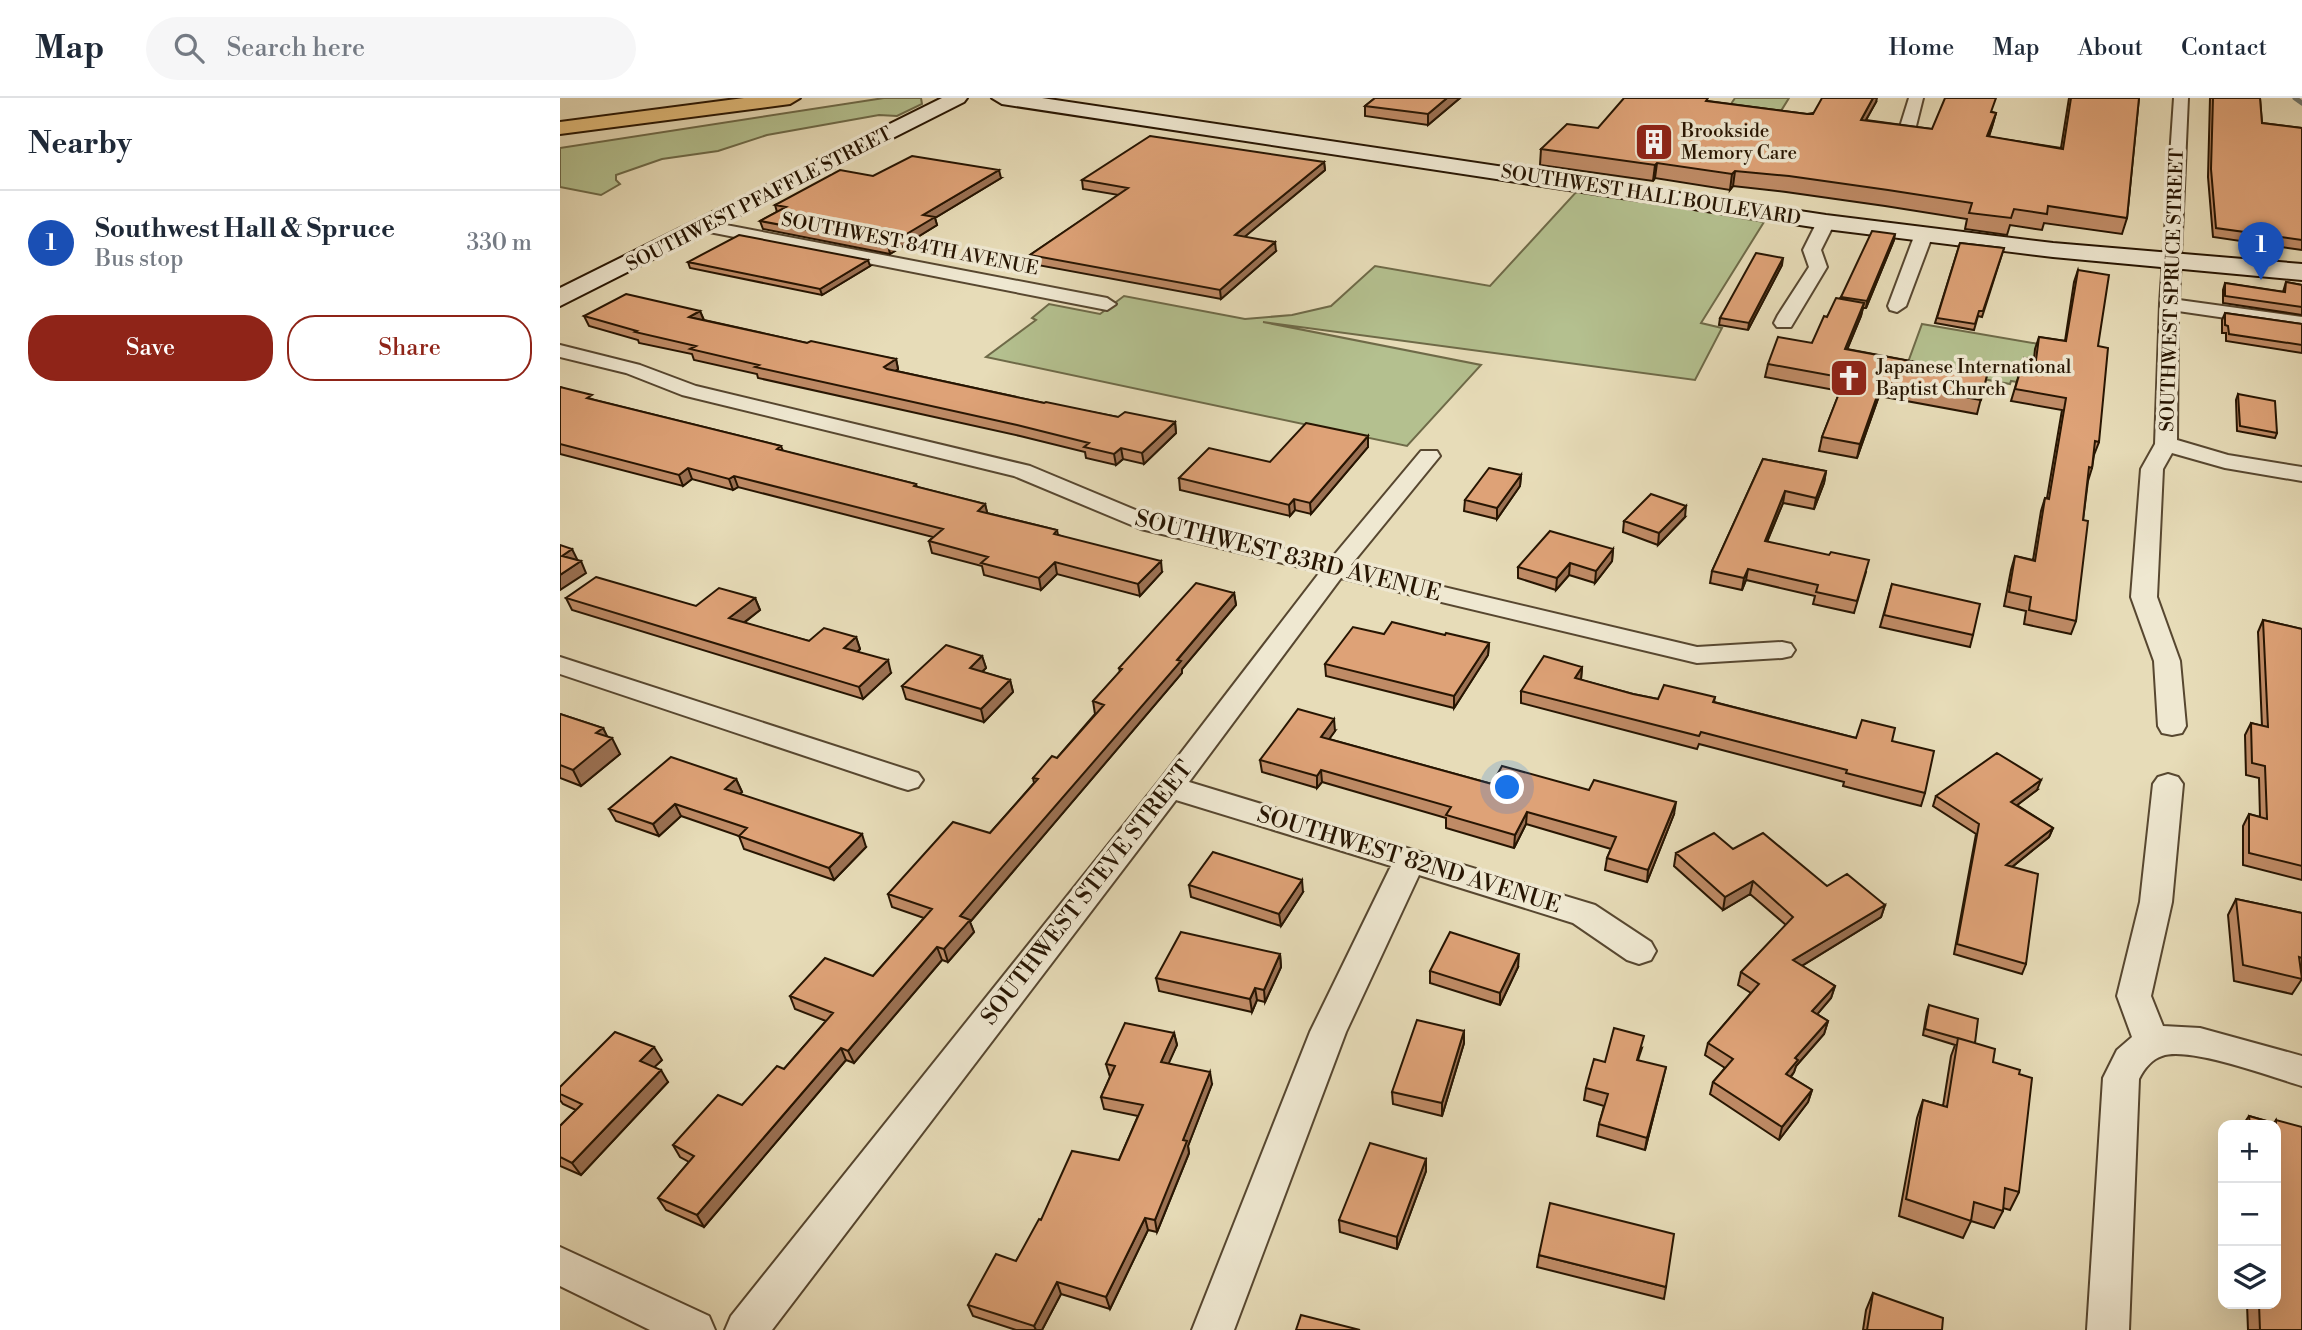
<!DOCTYPE html>
<meta charset="utf-8">
<style>
:root{--surface:#fff;--page:#f6f6f7;--text:#1f2937;--muted:#747a83;--line:#e0e1e3;--accent:#8f2418}
body{margin:0;font-family:"Libre Bodoni",serif;background:var(--page);color:var(--text)}
.controls{position:absolute;right:21px;bottom:21px;display:grid;overflow:hidden;border-radius:14px;box-shadow:0 7px 28px #0002}
.controls button{width:63px;height:63px;display:grid;place-items:center;padding:0;border:0;border-bottom:2px solid var(--line);background:var(--surface);color:var(--text);font:35px sans-serif}
.you{position:absolute;left:948px;top:690px;width:24px;height:24px;margin:-18px;border:5px solid #fff;border-radius:50%;background:#1a73e8;box-shadow:0 0 0 10px #1a73e833}
.badge{display:grid;place-items:center;width:46px;height:46px;border-radius:50%;background:var(--accent);color:#fff;font-size:23px;font-weight:700}
.pin{position:absolute;translate:-50% -58px;filter:drop-shadow(0 2px 4px #0008)}
.pin::after{content:'';position:absolute;top:37px;width:24px;height:21px;background:inherit;clip-path:polygon(0 0,100% 0,50% 100%)}
.list{margin:0;padding:0;list-style:none}
h2{display:flex;justify-content:space-between;align-items:center;height:91px;margin:0;padding:0 28px;font-size:30px}
h2 small{font-size:23px;font-weight:400;color:var(--muted)}
.list li{display:grid;grid-template-columns:46px 1fr auto;gap:21px;align-items:center;box-sizing:border-box;height:105px;padding:0 28px;border-top:2px solid var(--line)}
.list b{display:block;font-size:26px;white-space:nowrap}
.list p{margin:0;font-size:23px;white-space:nowrap;color:var(--muted)}
.list em{font-size:23px;font-style:normal;color:var(--muted)}
.actions{display:flex;gap:14px;padding:21px 28px}
.actions a{flex:1;padding:16px 0;border:2px solid var(--accent);border-radius:28px;text-align:center;font-size:24px;color:var(--accent)}
.actions .main{background:var(--accent);color:#fff}
.icon{flex:none;width:38px;height:38px;fill:none;stroke:currentColor;stroke-width:2;stroke-linecap:round;stroke-linejoin:round}
.map{position:relative;flex:none;width:1742px;height:1232px;overflow:hidden}
header{display:flex;align-items:center;gap:42px;box-sizing:border-box;height:98px;padding:0 35px;background:var(--surface);border-bottom:2px solid var(--line)}
header strong{font-size:33px}
nav{display:flex;gap:38px;margin-inline-start:auto;font-size:24px}
.search{width:490px;height:63px;background:var(--page);display:flex;align-items:center;gap:18px;box-sizing:border-box;padding:0 24px;border-radius:38px;color:var(--muted);font-size:26px}
main{display:flex}
aside{flex:1;background:var(--surface)}
.map>svg:first-child{display:block}
</style>
<header>
<strong>Map</strong>
<div class="search"><svg class="icon" aria-label="search" viewBox="0 0 24 24"><circle cx="10" cy="10" r="6"/><path d="M15 15l6 6"/></svg>Search here</div>
<nav><a>Home</a><a>Map</a><a>About</a><a>Contact</a></nav>
</header>
<main>
<aside>
<h2>Nearby<small></small></h2>
<ul class="list">
<li><span class="badge" style="background:#1a4fb4">1</span><div><b>Southwest Hall &amp; Spruce</b><p>Bus stop</p></div><em>330 m</em></li>
</ul>
<div class="actions"><a class="main">Save</a><a>Share</a></div>
</aside>
<div class="map">
<svg width="1742" height="1232" viewBox="0 0 1742 1232">
<rect width="100%" height="100%" fill="#e7dcb8"/>
<filter id="stains"><feTurbulence type="fractalNoise" baseFrequency=".00286" numOctaves="4"/><feColorMatrix values="0 0 0 0 .2 0 0 0 0 .09 0 0 0 0 .02 0 0 0 .5 -.17"/></filter>
<radialGradient id="worn" r=".72"><stop offset=".6" stop-color="#630" stop-opacity="0"/><stop offset="1" stop-color="#630" stop-opacity=".3"/></radialGradient>
<path fill="#b4c08f" stroke="#6e6a48" stroke-width="2" d="M324,0H361L362,6L337,18L319,17L207,37L158,53L102,61L56,77V82L60,86L41,97L0,89V50Z
M1175,0H1229L1216,21L1165,15Z
M1018,92L1204,124L1141,225L1162,230L1135,282L703,224L921,267L847,348L426,259L476,222L472,220L489,206L540,216L564,198L685,221L732,217L771,208L815,168L930,188Z
M1362,226L1479,246L1472,274L1457,284L1451,283L1450,286L1347,267Z"/>
<g fill="none" stroke-linecap="round" stroke-linejoin="round">
<path stroke="#6d7770" stroke-width="5" d="M1735,0L1742,5"/>
<g stroke="#574730" stroke-width="4">
<path id="street" d="M1349,0H1363L1355,32L1347,37L1339,32Z
M1614,0H1628L1619,202L1742,219V231L1618,213L1617,342L1668,357L1742,369V383L1665,370L1612,355L1603,371L1597,499L1620,563L1626,628L1622,635L1612,637L1602,635L1598,628L1594,563L1571,499L1581,371L1595,346L1600,206Z
M1266,119L1275,124L1261,152L1267,169L1231,229H1217L1214,225L1218,217L1249,169L1243,152L1257,124Z
M145,123L547,200L556,206L547,212L139,132L136,128L139,124Z
M1364,131L1373,136L1346,208L1337,214L1330,212L1328,208L1355,136Z
M0,247L80,267L136,288L470,368L597,421L770,462L861,353H877L880,358L791,467L1137,549L1222,544L1231,546L1235,552L1231,558L1222,560L1137,565L781,480L629,684L1035,807L1091,844L1096,853L1091,862L1079,866L1067,862L1013,825L859,777L786,934L674,1232H632L750,934L831,768L616,702L212,1232H165L171,1218L600,682L760,474L581,431L454,378L122,297L66,275L0,259Z
M0,559L358,675L363,682L358,689L348,692L338,689L0,576Z
M1608,676L1618,679L1623,686L1612,804L1591,898L1603,928L1640,930L1742,958V988C1712,979 1629,948 1602,958C1592,961 1584,971 1579,981L1569,1232H1527L1543,980L1557,952L1572,939L1557,898L1580,804L1593,686L1598,679Z
M0,1149L149,1218L155,1232H90L0,1188Z"/>
</g>
<g stroke="#271502" stroke-width="4">
<path id="secondary" d="M382,0H407L404,4L0,208V190Z
M432,0H482L1266,117L1493,145L1742,166V182L1493,159L1266,131L442,6Z"/>
</g>
<g stroke="#271502" stroke-width="4">
<path id="highway" d="M184,0H240L230,6L0,36V24Z"/>
</g>
<use href="#street" fill="#efe8d1" fill-rule="evenodd"/>
<use href="#secondary" fill="#efe8d1" fill-rule="evenodd"/>
<use href="#highway" fill="#e4be7c" fill-rule="evenodd"/>
</g>
<path fill="#bf8b66" stroke="#271502" stroke-width="2" d="M815,0H900L868,27L805,18V8Z
M1509,0H1579L1567,120L1562,136L1484,125L1482,132L1450,127L1447,137L1405,131L1407,121L1325,108L1226,94L1173,88L1170,92L1095,80L1093,83L980,67L981,51L1038,30L1148,3L1247,16L1316,4L1306,22L1372,31L1432,14L1436,15L1429,39L1501,50Z
M1650,0H1700L1702,25L1742,30V152L1653,139L1648,79Z
M764,64L765,72L684,139L716,153L661,201L472,166L470,157L559,97L523,91L522,82Z
M313,78L441,80L375,120L377,127L330,156L203,131L200,123L217,114L215,107Z
M1334,142L1306,210H1303L1301,218L1287,251L1398,272L1428,273L1417,316L1319,298L1297,360L1259,353L1262,339L1280,293L1205,279L1208,266L1252,245L1267,219L1281,199Z
M1400,145L1444,150L1422,219L1418,218L1414,232L1375,225Z
M128,164L310,168L262,197L130,170Z
M1222,167L1188,232L1159,227L1160,220Z
M1518,172L1538,248L1539,344L1534,357L1532,370L1528,383L1523,422L1516,523L1511,536L1464,526L1466,513L1444,508L1451,472L1455,458L1473,462L1481,413L1485,400H1487L1502,312L1451,303L1464,260L1474,261L1475,251L1479,239L1505,243L1514,184Z
M1726,184L1742,187V217L1663,205V192L1665,185L1723,194Z
M140,213L144,222L247,245L336,261L338,271L336,273L484,305L558,319L615,324L616,335L584,366L563,361L556,367L526,360L525,354L460,338L198,280L197,276L134,262L132,256L79,245L78,242L29,228L24,218Z
M1665,215L1742,226V255L1666,243V235H1662V222Z
M0,289L34,302L221,348L223,353L356,386L357,389L425,406L427,415L497,432L498,437L602,474L580,498L497,476L481,492L424,477L422,468L372,455L369,443L373,439L178,389L173,392L132,381L123,388L0,356Z
M1678,296L1717,335L1715,340L1677,333L1676,302Z
M808,338V349L751,416L735,412L730,418L620,392L619,380L710,364Z
M1203,361L1266,373L1264,385L1254,411L1223,405L1207,444L1306,474L1294,515L1253,506L1255,498L1186,482L1182,492L1150,485L1152,473Z
M961,377L960,388L937,421L904,413L905,402Z
M1125,419L1098,447L1063,434L1064,423Z
M1053,451L1052,463L1035,485L1009,477L996,492L958,480V469Z
M1332,486L1413,537L1410,549L1320,529Z
M674,495L676,507L622,571V575L410,824L414,834L388,864L382,862L294,965L286,962L144,1129L106,1112L98,1100L129,1064L120,1059L113,1047L182,1007L224,971L266,923L235,911L230,898L313,878L364,820L332,809L328,796L430,735L474,685L473,680L497,660L535,616L533,603L560,574L559,570Z
M6,500L136,508L195,500L200,512L184,525L249,543L296,539L300,551L298,554L331,575L303,601L12,512Z
M1703,522L1742,531V782L1683,767V728L1689,716L1700,719L1699,680L1686,677L1685,637L1691,625L1702,628L1698,534Z
M824,536L885,537L929,545L928,557L894,610L766,578L765,566Z
M422,558L426,570L422,574L450,582L453,594L424,624L346,601L342,588Z
M1022,569L1021,582L1073,596L1098,601L1155,599L1154,604L1296,640L1332,643L1365,695L1361,708L1283,688L1284,684L1139,646L1137,651L961,605V593Z
M0,616L43,630L47,639L60,656L21,688L0,680Z
M775,633L769,641L932,686L1114,716L1087,784L1045,772L1047,760L1051,751L966,726L954,750L886,730V720L762,684L757,690L702,674L700,662Z
M176,681L182,694L179,696L306,749L274,782L184,751L179,738L121,718L99,738L56,723L49,711Z
M1477,692L1457,707L1493,730L1489,739L1452,769L1466,866L1462,876L1394,856L1416,736L1373,708L1376,698Z
M1173,751L1267,788L1325,807L1321,819L1242,868L1275,888L1271,900L1257,916L1268,923L1264,936L1236,968L1234,974L1231,979L1252,992L1248,1004L1219,1042L1150,996L1153,984L1165,970L1145,957L1148,945L1191,895L1178,887L1181,874L1226,827L1190,796L1163,812L1114,768L1116,755Z
M629,787L743,794L721,828L631,799Z
M1676,801L1742,815V881L1732,896L1674,883L1668,817Z
M720,856L721,869L705,904L697,902L692,914L599,893L596,880Z
M958,869L940,907L870,885V873Z
M1369,907L1415,945L1433,964L1459,1094L1450,1112L1443,1110V1113L1434,1130L1411,1123L1403,1140L1339,1118L1357,1020L1363,1002L1383,1008L1391,958L1395,947L1363,937L1367,913Z
M904,933V945L882,1018L833,1006L832,994Z
M614,935L617,947L608,965L652,986L628,1048L629,1055L597,1134L588,1132L550,1211L501,1196L482,1232H456L413,1218L408,1207L456,1163L481,1122L559,1062L578,1018L544,1011L541,999L550,979L546,966Z
M1082,950L1078,962L1103,981L1085,1052L1037,1038L1039,1026L1044,1008L1024,1002L1026,990L1045,964Z
M102,962L94,969L108,984L21,1077L0,1068V1028L16,1012L3,1006L0,1002V989Z
M1689,1018L1714,1025L1716,1022L1742,1232H1688L1687,1206H1716V1027H1683Z
M866,1061V1073L837,1151L780,1134L779,1122Z
M979,1157L1106,1189L1104,1201L977,1169Z
M1313,1195L1382,1232H1303L1306,1212Z"/>
<path fill="#9b7153" stroke="#271502" stroke-width="2" d="M887,0H900L868,27V16Z
M1313,0H1317L1316,4L1298,36L1301,22Z
M1436,15L1432,29L1423,53L1427,38Z
M764,64L765,72L676,146L675,137Z
M1097,65L1095,80L1093,83L1095,67Z
M439,72L441,80L375,120L377,127L330,156L328,147L363,117Z
M1175,73L1173,88L1170,92L1172,76Z
M1335,136L1334,142L1306,210L1307,203Z
M715,144L716,153L661,201L660,192Z
M1223,160L1222,167L1188,232L1189,225Z
M308,162L310,168L262,197L260,191Z
M1304,205L1301,218L1282,264L1285,251Z
M140,213L144,223L129,219Z
M336,261L338,271L327,279L324,269Z
M1322,284L1319,298L1297,360L1300,346Z
M615,324L616,335L584,366L582,355Z
M808,338V349L751,416L750,405Z
M561,350L563,361L556,367L554,356Z
M128,370L132,381L123,388L119,377Z
M1266,373L1264,385L1254,411L1256,400Z
M961,377L960,388L937,421V410Z
M174,378L178,389L173,392L169,381Z
M1225,393L1223,405L1202,455L1205,443Z
M734,401L735,412L730,418L729,407Z
M425,406L428,418L418,413Z
M1126,408L1125,419L1098,447L1099,435Z
M12,451L18,463L2,458Z
M1053,451L1052,463L1035,485L1036,473Z
M21,463L26,475L0,492V477Z
M601,463L602,474L580,498L578,486Z
M495,464L497,476L481,492L479,480Z
M1010,465L1009,477L996,492L997,480Z
M1188,471L1186,482L1182,492L1184,480Z
M674,495L676,507L622,571V575L410,824L414,834L388,864L384,851L400,818Z
M195,500L200,512L174,532L169,520Z
M296,539L300,551L288,562L284,550Z
M929,545L928,557L894,610V598Z
M422,558L426,570L413,582L410,570Z
M328,562L331,575L303,601L299,589Z
M1022,569L1021,581L1014,592L1015,580Z
M450,582L453,594L424,624L421,611Z
M774,621L775,633L762,651L761,639Z
M43,630L49,642L52,640L60,656L21,688L13,672L36,635Z
M761,672L762,684L757,690V678Z
M176,681L182,694L171,703L165,691Z
M1481,682L1477,692L1448,714L1451,704Z
M1116,704L1114,716L1087,784L1088,772Z
M115,706L121,718L99,738L93,726Z
M967,714L966,726L954,750L955,737Z
M1493,730L1489,739L1442,777L1446,767Z
M302,736L306,749L274,782L269,770Z
M742,782L743,794L721,828L719,816Z
M1193,783L1190,796L1163,812L1165,799Z
M1325,807L1321,819L1230,875L1233,862Z
M377,849L382,862L294,965L288,953Z
M720,856L721,869L705,904L704,892Z
M959,856L958,869L940,907V895Z
M1275,888L1271,900L1249,926L1252,913Z
M695,890L697,902L692,914L690,901Z
M1268,923L1264,936L1236,968L1234,974L1223,988L1226,976L1235,960Z
M904,933V945L882,1018V1005Z
M614,935L617,947L604,976L601,964Z
M94,949L102,962L87,976L80,963Z
M281,950L286,962L144,1129L137,1117Z
M1106,969L1103,981L1085,1052L1087,1040Z
M101,972L108,984L21,1077L12,1065Z
M650,974L652,986L628,1048L629,1055L597,1134L595,1122L623,1042Z
M1252,992L1248,1004L1219,1042L1222,1029Z
M866,1061V1073L837,1151V1139Z
M585,1120L588,1132L550,1211L546,1199Z
M497,1184L501,1196L482,1232H476L474,1228Z"/>
<path fill="#dea277" stroke="#271502" stroke-width="2" d="M815,0H887L868,16L805,8Z
M1064,0H1148L1146,3L1247,16H1253L1262,0H1313L1301,22L1372,31L1385,0H1436L1431,14L1436,15L1427,38L1503,51L1511,0H1579L1567,120L1488,108L1487,116L1454,111L1451,120L1409,115L1412,105L1328,92L1229,78L1175,73L1172,76L1097,65L1095,67L981,51L1007,26L1038,30Z
M1653,0H1700L1702,25L1742,30V142L1656,130L1651,71Z
M590,38L764,64L675,137L715,144L660,192L470,157L568,90L522,82Z
M352,58L439,72L363,117L375,119L328,147L200,123L226,109L215,107L280,72L313,78Z
M1312,133L1335,136L1307,203L1281,199Z
M179,137L308,162L260,191L128,164Z
M1400,145L1444,150L1423,213H1419L1415,226L1377,220Z
M1196,155L1223,160L1189,225L1160,220Z
M1518,172L1549,177L1538,248L1548,250L1539,344L1535,343L1532,370L1529,369L1523,422L1528,423L1516,523L1469,512L1471,499L1449,494L1455,458L1475,463L1485,400L1489,401L1506,300L1455,291L1464,260L1476,262L1479,239L1506,243Z
M1726,184L1742,187V209L1665,198V185L1725,194Z
M66,196L140,213L129,219L247,245L251,243L336,261L324,269L327,271L484,305L486,304L558,319L565,314L615,324L582,355L561,350L554,356L524,349L529,345L457,327L195,269L199,267L130,251L136,248L75,234L77,233L24,218Z
M1276,200L1304,205L1285,251L1398,272L1400,268L1428,273L1421,302L1322,284L1300,346L1262,339L1285,280L1208,266L1218,239L1252,245L1264,218L1267,219Z
M1665,215L1742,226V247L1669,236L1668,228L1665,227Z
M0,289L32,297L27,300L221,348L217,351L356,386L354,388L425,406L418,413L497,432L494,436L601,463L578,486L495,464L479,480L421,465L428,459L369,443L383,431L174,378L169,381L128,370L119,377L0,346Z
M1678,296L1715,303L1717,335L1680,328Z
M746,325L808,338L750,405L734,401L729,407L619,380L649,350L710,364Z
M1203,361L1266,373L1256,400L1225,393L1205,443L1269,457L1271,454L1309,462L1297,503L1256,494L1258,487L1188,471L1184,480L1152,473Z
M929,370L961,377L937,410L905,402Z
M1091,396L1126,408L1099,435L1064,423Z
M990,433L1053,451L1036,473L1010,465L997,480L958,469Z
M0,447L12,451L2,458L21,463L0,477Z
M36,479L136,508L159,490L195,500L169,520L249,543L264,530L296,539L284,550L328,562L299,589L6,500Z
M636,485L674,495L617,562L621,563L400,818L410,822L384,851L377,849L288,953L281,950L137,1117L98,1100L134,1058L113,1047L158,997L182,1007L217,968L224,971L273,915L230,898L265,860L313,878L372,811L328,796L393,724L430,735L478,681L473,680L492,658L497,660L544,607L533,603L562,571L559,570Z
M1332,486L1420,506L1413,537L1324,517Z
M1703,522L1742,531V768L1689,755V716L1707,721L1705,668L1692,665L1691,625L1708,629Z
M832,524L885,537L886,535L929,545L894,598L765,566L793,529L824,536Z
M386,547L422,558L410,570L450,582L421,611L342,588Z
M984,558L1022,569L1015,580L1073,596L1098,601L1104,587L1155,599L1153,604L1296,640L1302,622L1335,630L1332,643L1374,653L1365,695L1286,675L1287,672L1141,634L1139,638L961,593Z
M738,611L774,621L761,639L932,686L942,668L1029,692L1034,682L1116,704L1088,772L1047,760L1056,739L967,714L955,737L886,717L891,709L761,672L757,678L700,662Z
M0,616L43,630L36,635L52,640L13,672L0,667Z
M1437,655L1481,682L1451,704L1493,730L1446,767L1478,776L1466,866L1397,846L1419,726L1376,698Z
M111,659L176,681L165,691L302,736L269,770L179,738L187,730L115,706L93,726L49,711Z
M1154,735L1173,751L1203,735L1267,788L1287,776L1325,807L1233,862L1275,888L1252,913L1268,923L1235,960L1238,962L1226,976L1252,992L1222,1029L1153,984L1173,961L1148,945L1199,886L1181,874L1233,819L1193,783L1165,799L1116,755Z
M653,754L742,782L719,816L629,787Z
M1676,801L1742,815V860L1739,859L1742,881L1683,867Z
M621,834L720,856L704,892L695,890L690,901L596,880Z
M890,834L959,856L940,895L870,873Z
M1369,907L1418,921L1415,945L1365,931Z
M857,922L904,933L882,1005L832,994Z
M565,925L614,935L601,964L650,974L623,1042L627,1043L595,1122L585,1120L546,1199L497,1184L474,1228L408,1207L436,1156L456,1163L479,1121L481,1122L512,1053L559,1062L583,1007L541,999L555,968L546,966Z
M1054,930L1084,938L1077,962L1106,969L1087,1040L1039,1026L1048,996L1026,990L1034,961L1045,964Z
M55,934L94,949L80,963L101,972L12,1065L0,1059V1028L22,1006L0,996V989Z
M1398,940L1435,951L1433,964L1460,972L1459,976L1472,980L1459,1094L1445,1090L1443,1113L1414,1104L1411,1123L1346,1101L1363,1002L1387,1009Z
M1689,1018L1716,1026V1022L1742,1029V1232H1700L1699,1206H1716V1027H1690Z
M810,1045L866,1061L837,1139L779,1122Z
M990,1105L1114,1136L1106,1189L979,1157Z
M1313,1195L1383,1220L1382,1232H1307Z
M741,1217L800,1232H736Z"/>
<defs>
<g id="building-square" transform="scale(2.0125)"><rect x="-9" y="-9" width="18" height="18" rx="4" fill="#8f2418" stroke="#efe8d1"/><path d="M-4-6H4V6H1V3H-1V6H-4ZM-2.5-4.3h1.7v1.8h-1.7ZM.8-4.3h1.7v1.8H.8ZM-2.5-1h1.7V.8h-1.7ZM.8-1h1.7V.8H.8Z" fill="#fff"/></g>
<g id="church-square" transform="scale(2.0125)"><rect x="-9" y="-9" width="18" height="18" rx="4" fill="#8f2418" stroke="#efe8d1"/><path d="M-1.2-6h2.4v3.5h3.3v2.4h-3.3V6h-2.4V-.1h-3.3v-2.4h3.3Z" fill="#fff"/></g>
</defs>
<g fill-rule="evenodd">
<use href="#building-square" x="1094" y="44"/>
<use href="#church-square" x="1289" y="280"/>
</g>
<g text-anchor="middle" dominant-baseline="central" stroke-width="7" stroke-linejoin="round" paint-order="stroke">
<g font-size="19" fill="#271502" stroke="#efe8d1" text-anchor="start">
<text x="1121" y="33">Brookside<tspan x="1121" dy="22">Memory Care</tspan></text>
<text x="1316" y="269">Japanese International<tspan x="1316" dy="22">Baptist Church</tspan></text>
</g>
<g font-size="19" fill="#271502" stroke="#efe8d1">
<text transform="translate(1091 97) rotate(9)">SOUTHWEST HALL BOULEVARD</text>
<text transform="translate(199 101) rotate(-27)">SOUTHWEST PFAFFLE STREET</text>
<text transform="translate(350 146) rotate(11)">SOUTHWEST 84TH AVENUE</text>
<text transform="translate(1612 192) rotate(-88)">SOUTHWEST SPRUCE STREET</text>
</g>
<g font-size="23" fill="#271502" stroke="#efe8d1">
<text transform="translate(728 458) rotate(14)">SOUTHWEST 83RD AVENUE</text>
<text transform="translate(849 762) rotate(17)">SOUTHWEST 82ND AVENUE</text>
<text transform="translate(527 795) rotate(-52)">SOUTHWEST STEVE STREET</text>
</g>
</g>
<rect width="100%" height="100%" filter="url(#stains)"/>
<rect width="100%" height="100%" fill="url(#worn)"/>
</svg>
<div class="controls">
<button>+</button>
<button>−</button>
<button><svg class="icon" aria-label="layers" viewBox="0 0 24 24"><path d="M12 4l9 5-9 5-9-5zM3 14l9 5 9-5"/></svg></button>
</div>
<div class="you"></div>
<div class="pin badge" style="left:1701px;top:182px;background:#1a4fb4">1</div>
</div>
</main>
